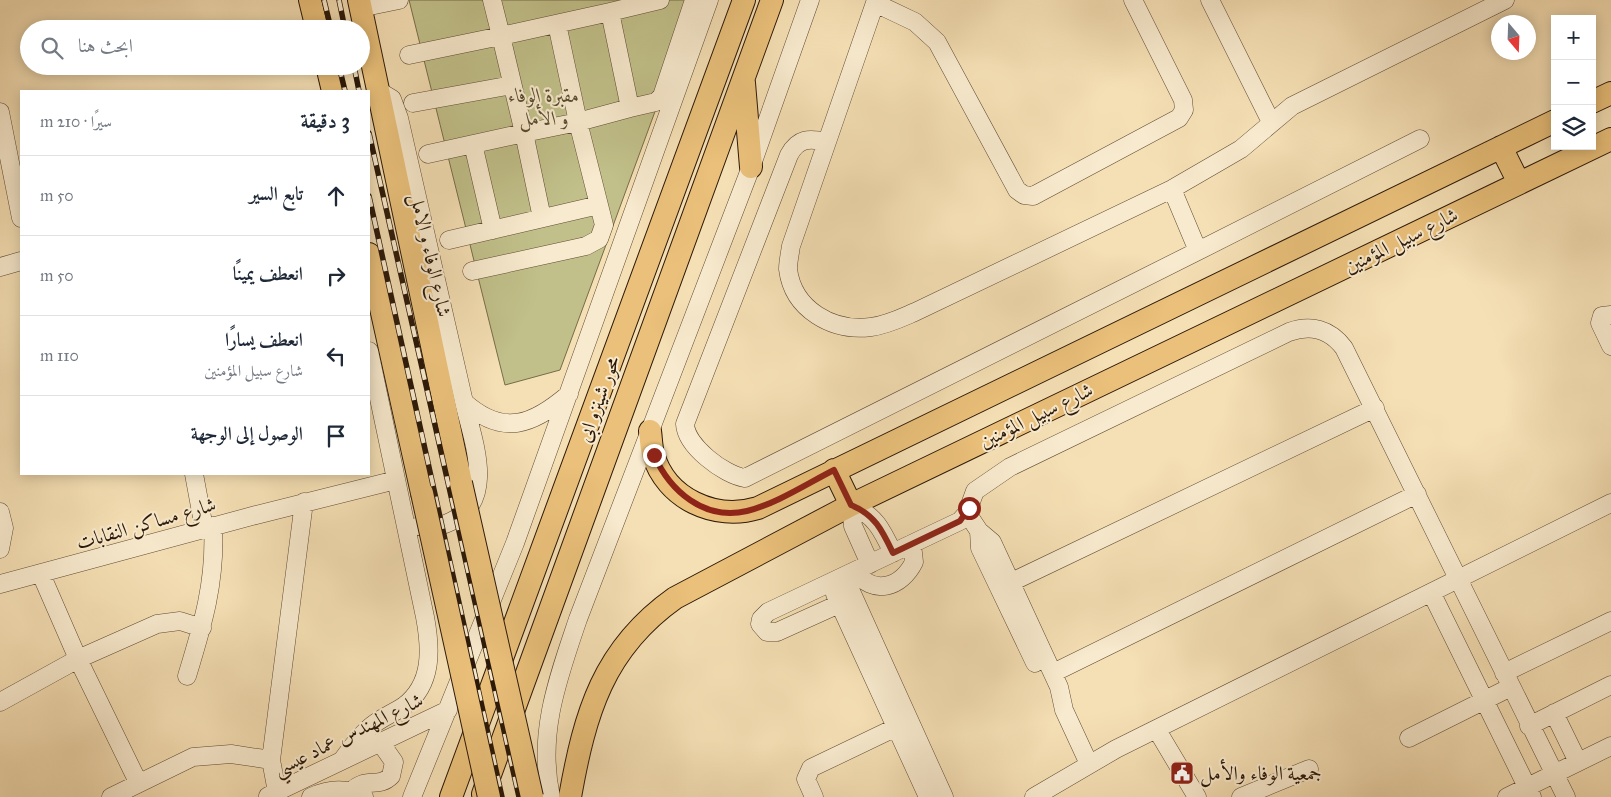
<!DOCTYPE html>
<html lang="ar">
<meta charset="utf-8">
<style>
:root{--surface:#fff;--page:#f6f6f7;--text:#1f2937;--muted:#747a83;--line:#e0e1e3}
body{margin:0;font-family:"IM FELL Great Primer",Amiri,serif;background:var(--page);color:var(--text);direction:rtl}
.controls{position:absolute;right:15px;top:15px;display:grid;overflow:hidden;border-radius:0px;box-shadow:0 2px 12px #0003}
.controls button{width:45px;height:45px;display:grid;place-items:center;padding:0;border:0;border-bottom:1px solid var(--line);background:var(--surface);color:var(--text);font:25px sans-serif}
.compass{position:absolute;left:1491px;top:15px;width:45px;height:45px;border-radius:50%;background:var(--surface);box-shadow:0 2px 12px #0003;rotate:161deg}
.stop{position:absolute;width:15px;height:15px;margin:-11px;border:4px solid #8f2418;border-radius:50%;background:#fff}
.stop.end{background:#8f2418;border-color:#fff;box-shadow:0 1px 5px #0008}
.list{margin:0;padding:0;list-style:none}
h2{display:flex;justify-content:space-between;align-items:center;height:65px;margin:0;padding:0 20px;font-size:21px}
h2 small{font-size:16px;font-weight:400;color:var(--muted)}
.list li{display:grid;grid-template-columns:32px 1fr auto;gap:15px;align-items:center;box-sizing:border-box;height:80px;padding:0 20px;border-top:1px solid var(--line)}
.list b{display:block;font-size:19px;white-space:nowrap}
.list p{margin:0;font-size:16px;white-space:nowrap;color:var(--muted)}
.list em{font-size:16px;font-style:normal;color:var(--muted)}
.icon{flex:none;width:28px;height:28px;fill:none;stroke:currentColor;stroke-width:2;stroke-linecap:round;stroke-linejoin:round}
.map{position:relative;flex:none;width:1611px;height:797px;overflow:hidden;direction:ltr}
.search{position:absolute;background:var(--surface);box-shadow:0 2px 12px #0003;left:20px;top:20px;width:350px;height:55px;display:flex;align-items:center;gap:12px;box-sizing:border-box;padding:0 18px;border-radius:28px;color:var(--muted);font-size:19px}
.panel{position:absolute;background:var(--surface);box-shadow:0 2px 12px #0003;left:20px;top:90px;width:350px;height:385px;border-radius:0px;direction:rtl}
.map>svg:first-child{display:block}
</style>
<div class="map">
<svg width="1611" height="797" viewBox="0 0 1611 797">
<rect width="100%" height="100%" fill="#f5dfb4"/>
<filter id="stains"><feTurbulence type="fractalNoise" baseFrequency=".004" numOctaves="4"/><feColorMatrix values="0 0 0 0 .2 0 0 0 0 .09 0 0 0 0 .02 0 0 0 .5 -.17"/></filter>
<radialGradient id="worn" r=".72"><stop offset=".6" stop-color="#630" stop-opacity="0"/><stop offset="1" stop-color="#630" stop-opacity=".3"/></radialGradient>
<path fill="#c1c08a" stroke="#766c49" d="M409,0H696L560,370L505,385Z"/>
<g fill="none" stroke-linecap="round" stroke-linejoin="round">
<g stroke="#5e4a33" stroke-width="19">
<path id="minor" d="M876,0L791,246C790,253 788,262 788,269C793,310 833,332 871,327C887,325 901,318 915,312L1172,189L1241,149L1292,106L1505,0
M1210,0L1271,122
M875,3L915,22L937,42L1017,190L1024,195L1033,196L1179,118L1184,110L1183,100L1133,0
M360,8L399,0
M409,55L501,36L492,0
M377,90L392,99L399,118L464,402C503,437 533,425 569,394
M413,103L512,85
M630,108L656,102L662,96L694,0
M0,112L21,218
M827,142C809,138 798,138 789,155L685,424C686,446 724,475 745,478L1198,251L1172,189
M473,144L493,230
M428,154L524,133L501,36L610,12
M542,218L524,133L578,122L557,24
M449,240L599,205
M1198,251L1420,139
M0,267L21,261
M472,271L586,246L599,239L604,225L578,122L630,108L610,12L660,0
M1611,315L1602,316L1600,323L1611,346
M194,474L204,528
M0,512L4,528L0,549
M967,513L979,531L992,542L1059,687L1064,710L1089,764
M419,526C430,530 442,526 452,521C497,499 472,438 464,402
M979,531L980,548L1035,663
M870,564L853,526L851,505C875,515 882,530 893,553
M855,571C873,596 901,588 914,562L912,544
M41,574L78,659L138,782
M844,576L944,797
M0,584L256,515L396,480
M999,588L1375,408
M835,594L928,797
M1432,594L1532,797
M839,604L777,632H767L760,624L761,619L768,612L960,521L967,513L975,491L1010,467L1289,332C1311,324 1330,329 1344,348L1566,797
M1053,673L1417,494
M1504,673L1611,621
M187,676C203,624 216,581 213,526
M0,702L78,659L157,624L180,621L202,628
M1554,713L1578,762
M1529,726L1611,685
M1157,730L1197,797
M1409,738L1511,687
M343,759C351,748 358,738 368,729C378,719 392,714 404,706C433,684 431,649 425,617L369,351
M277,792L271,760L304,502
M351,792C365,776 378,789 391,776L394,762L380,742
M268,796L448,710
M111,797L193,757L231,754L271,760
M311,797C328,789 346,787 364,797
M412,797L515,543L709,0
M551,797C537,734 558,678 578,619L751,167L810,0
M814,797L806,779L811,768L905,723
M1034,797L1116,749L1611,503
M1241,797L1309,769
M1507,797L1611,746"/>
</g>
<g stroke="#2b1808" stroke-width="24">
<path id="major" d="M310,0L317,29
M359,0L461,483
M327,66L333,91
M744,83L751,167
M1592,102L1611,93
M1501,147L1519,183
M369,254L422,493
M650,431C651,438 651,446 653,454C666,499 715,521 758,508L1555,121
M834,470L851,505
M483,794L772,0
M451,797L744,0
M570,797C585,713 603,649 675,598L851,505L1611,139"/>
</g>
<use href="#minor" stroke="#f8eace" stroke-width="18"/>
<use href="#major" stroke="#eac07a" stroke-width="22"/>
<g stroke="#2b1808" stroke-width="5.5">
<path id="rail" d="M324,0L331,29
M339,0L345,29
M339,66L345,91
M354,66L359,91
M369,133L519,797
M369,196L502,797"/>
</g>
<use href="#rail" stroke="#f8eace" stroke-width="4" stroke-dasharray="11" stroke-linecap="butt"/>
<g stroke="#2b1808" stroke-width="24" stroke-linecap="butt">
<path id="major-bridge" d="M461,483L532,797
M422,493L489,797"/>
</g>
<use href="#major-bridge" stroke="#eac07a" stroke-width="22"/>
</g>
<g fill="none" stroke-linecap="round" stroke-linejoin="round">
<path stroke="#8f2418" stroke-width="6" d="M654,455C670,491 704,521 747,511C776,504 808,483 834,470L851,505C875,515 882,530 893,553L960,521L969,508"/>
</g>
<defs>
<g id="civic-square" transform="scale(1.25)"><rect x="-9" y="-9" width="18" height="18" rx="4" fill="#8f2418" stroke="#f8eace"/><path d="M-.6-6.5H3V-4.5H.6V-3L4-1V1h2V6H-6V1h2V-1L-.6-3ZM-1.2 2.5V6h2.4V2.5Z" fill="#fff"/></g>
</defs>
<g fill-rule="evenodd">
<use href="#civic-square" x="1182" y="773"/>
</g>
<g text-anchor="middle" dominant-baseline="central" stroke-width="4" stroke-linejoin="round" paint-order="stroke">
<g font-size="20" font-style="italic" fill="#584a2f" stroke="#f8eace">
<text x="544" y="95">مقبرة الوفاء<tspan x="544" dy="23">و الأمل</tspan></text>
</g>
<g font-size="20" fill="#2b1808" stroke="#f8eace">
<text transform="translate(1401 240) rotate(-26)">شارع سبيل المؤمنين</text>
<text transform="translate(431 255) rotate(77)">شارع الوفاء و الامل</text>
<text transform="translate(598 399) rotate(-70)">محور شينزو ابى</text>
<text transform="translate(1036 415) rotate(-26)">شارع سبيل المؤمنين</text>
<text transform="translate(146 523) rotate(-16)">شارع مساكن النقابات</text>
<text transform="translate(348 734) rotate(-26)">شارع المهندس عماد عيسي</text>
</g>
<g font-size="20" fill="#2b1808" stroke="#f8eace" text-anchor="start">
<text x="1200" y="773">جمعية الوفاء والأمل</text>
</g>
</g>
<rect width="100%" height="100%" filter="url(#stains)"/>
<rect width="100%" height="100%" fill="url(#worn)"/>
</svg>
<div class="controls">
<button>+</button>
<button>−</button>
<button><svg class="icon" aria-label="layers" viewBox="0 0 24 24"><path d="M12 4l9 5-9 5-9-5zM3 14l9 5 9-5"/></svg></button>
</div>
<svg class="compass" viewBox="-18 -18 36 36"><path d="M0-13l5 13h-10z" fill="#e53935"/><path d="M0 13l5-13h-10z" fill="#747a83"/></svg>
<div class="stop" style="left:969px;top:508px"></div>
<div class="stop end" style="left:654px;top:455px"></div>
<div class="search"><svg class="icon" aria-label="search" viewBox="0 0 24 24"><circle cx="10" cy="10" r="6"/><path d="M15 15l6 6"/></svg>ابحث هنا</div>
<section class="panel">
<h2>3 دقيقة<small>سيرًا · 210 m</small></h2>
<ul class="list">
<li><svg class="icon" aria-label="ahead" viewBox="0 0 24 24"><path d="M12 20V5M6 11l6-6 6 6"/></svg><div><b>تابع السير</b></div><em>50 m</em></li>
<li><svg class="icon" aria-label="right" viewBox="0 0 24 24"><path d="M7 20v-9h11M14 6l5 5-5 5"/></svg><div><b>انعطف يمينًا</b></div><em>50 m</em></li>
<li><svg class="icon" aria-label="left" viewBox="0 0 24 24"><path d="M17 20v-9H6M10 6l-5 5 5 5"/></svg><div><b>انعطف يسارًا</b><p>شارع سبيل المؤمنين</p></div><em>110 m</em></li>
<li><svg class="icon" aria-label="arrive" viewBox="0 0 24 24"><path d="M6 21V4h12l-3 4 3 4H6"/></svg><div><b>الوصول إلى الوجهة</b></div></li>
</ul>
</section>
</div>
